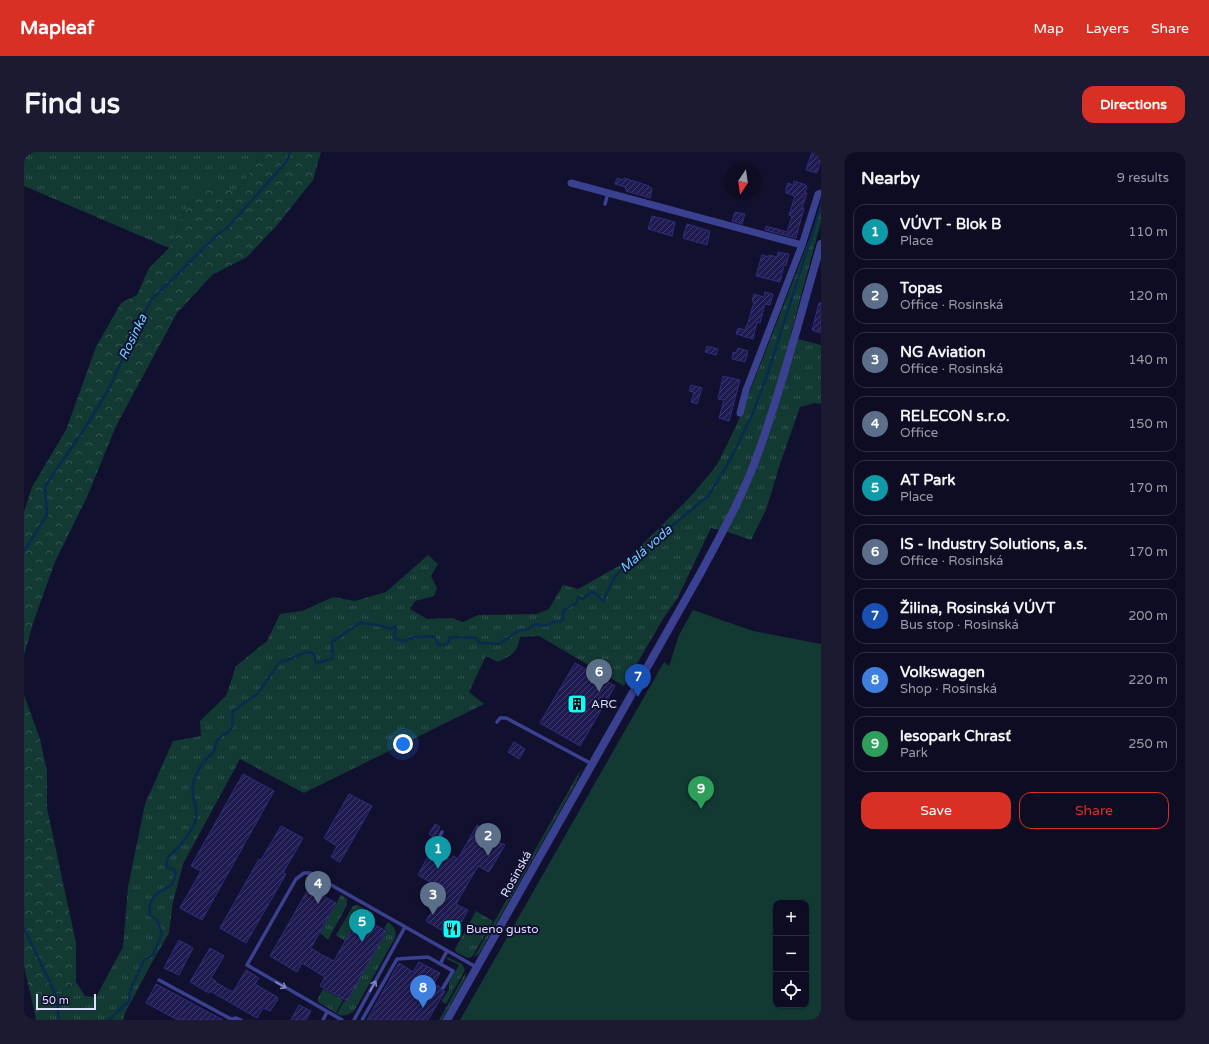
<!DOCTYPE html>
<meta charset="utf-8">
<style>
:root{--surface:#0e0c23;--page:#1c1a30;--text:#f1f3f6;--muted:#9b9ba6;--line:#2e2c41;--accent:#d93025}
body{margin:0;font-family:"Varela Round",sans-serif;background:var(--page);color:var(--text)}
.controls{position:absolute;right:12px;bottom:12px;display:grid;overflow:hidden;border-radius:8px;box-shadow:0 1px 3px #0004}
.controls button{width:36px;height:36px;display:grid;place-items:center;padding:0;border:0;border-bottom:1px solid var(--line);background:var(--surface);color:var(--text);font:20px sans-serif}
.compass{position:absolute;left:701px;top:12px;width:36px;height:36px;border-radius:50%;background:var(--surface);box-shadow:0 1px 3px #0004;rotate:193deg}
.scale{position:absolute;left:12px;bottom:10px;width:60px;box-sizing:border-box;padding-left:4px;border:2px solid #dedeff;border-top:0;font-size:11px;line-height:14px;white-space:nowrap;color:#dedeff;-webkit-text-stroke:3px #12102f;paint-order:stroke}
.you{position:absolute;left:379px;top:592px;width:14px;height:14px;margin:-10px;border:3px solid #fff;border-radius:50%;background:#1a73e8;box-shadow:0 0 0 6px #1a73e833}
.badge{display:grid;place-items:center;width:26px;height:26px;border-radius:50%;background:var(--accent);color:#fff;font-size:13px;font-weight:700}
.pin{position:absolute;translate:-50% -33px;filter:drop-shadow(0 1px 2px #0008)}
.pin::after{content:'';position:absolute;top:21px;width:14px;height:12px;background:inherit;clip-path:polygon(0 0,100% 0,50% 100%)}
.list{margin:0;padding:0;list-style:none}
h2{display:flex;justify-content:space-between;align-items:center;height:52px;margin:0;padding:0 16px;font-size:17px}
h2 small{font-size:13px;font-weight:400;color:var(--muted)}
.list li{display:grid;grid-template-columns:26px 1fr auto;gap:12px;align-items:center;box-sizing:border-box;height:56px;margin:0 8px 8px;padding:0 8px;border:1px solid var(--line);border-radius:12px}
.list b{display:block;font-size:15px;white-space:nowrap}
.list p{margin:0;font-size:13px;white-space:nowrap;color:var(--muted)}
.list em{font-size:13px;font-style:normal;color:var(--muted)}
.actions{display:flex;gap:8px;padding:12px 16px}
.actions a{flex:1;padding:9px 0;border:1px solid var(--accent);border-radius:12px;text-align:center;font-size:14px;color:var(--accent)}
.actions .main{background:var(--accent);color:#fff}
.icon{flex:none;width:22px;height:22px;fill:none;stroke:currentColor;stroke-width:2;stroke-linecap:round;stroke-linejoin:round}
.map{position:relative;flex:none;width:797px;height:868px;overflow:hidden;border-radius:12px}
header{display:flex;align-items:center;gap:24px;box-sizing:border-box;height:56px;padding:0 20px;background:var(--accent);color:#fff}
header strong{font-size:19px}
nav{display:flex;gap:22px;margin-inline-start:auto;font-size:14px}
.intro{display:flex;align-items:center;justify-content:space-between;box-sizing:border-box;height:96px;padding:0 24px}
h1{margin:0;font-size:28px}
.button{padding:10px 18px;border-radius:12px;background:var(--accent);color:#fff;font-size:14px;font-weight:700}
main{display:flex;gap:24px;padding:0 24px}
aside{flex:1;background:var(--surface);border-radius:12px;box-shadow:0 1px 3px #0004}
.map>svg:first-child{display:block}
</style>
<header>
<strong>Mapleaf</strong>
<nav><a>Map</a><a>Layers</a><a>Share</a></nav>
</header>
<div class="intro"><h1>Find us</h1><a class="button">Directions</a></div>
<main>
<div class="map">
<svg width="797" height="868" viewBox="0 0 797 868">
<defs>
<pattern id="grass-tufts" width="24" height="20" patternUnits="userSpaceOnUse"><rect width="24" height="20" fill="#133933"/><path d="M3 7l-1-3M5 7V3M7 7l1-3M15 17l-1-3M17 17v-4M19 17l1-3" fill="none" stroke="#355552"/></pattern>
<pattern id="forest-crowns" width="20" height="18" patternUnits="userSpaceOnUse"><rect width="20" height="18" fill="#133933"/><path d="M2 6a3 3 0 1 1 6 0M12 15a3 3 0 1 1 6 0" fill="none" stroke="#355552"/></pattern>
<pattern id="building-hatch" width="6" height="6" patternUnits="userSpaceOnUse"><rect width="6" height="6" fill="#1f1b51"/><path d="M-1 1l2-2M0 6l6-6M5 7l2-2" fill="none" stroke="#3f3c6b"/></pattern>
</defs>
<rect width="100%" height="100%" fill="#12102f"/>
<path fill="url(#grass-tufts)" d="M0,0H240L213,40L164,52L145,96L0,34Z
M797,49V70L766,185L797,193V252L791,251L776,255L756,312L742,358L727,388L704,380L687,376L654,445L639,467L600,534L515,484L496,485C493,501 488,503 474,510L462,504L445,540L460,552L280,641L216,607L159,712L149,750L145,781L131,805L101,861L99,868H12L11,862L52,830L61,844L72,845L99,795L104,735L121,652L149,589L177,584L176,569L202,544L212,514L243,489L256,462L278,459L309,445L331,449L362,440L404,403L414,412L407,424L413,436L410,444L391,449L386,457L403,467L428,466L439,470L454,463L513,462L525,457L539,433L554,437L600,411L668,343L693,313L713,272L771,124L794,64Z
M557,617L553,629L455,802L450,805Z
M317,743L323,747V753L304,788L296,781Z
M333,753L340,756L321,789L312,783L329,754Z
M452,759L469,769L448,805L444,806L432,800L431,797Z
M364,770C370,774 373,778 371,786L330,859C325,863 319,865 313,862L320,849L322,850L363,779L360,776Z
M423,805L438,812L441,818L422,852L418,850V848L425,837V830L435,813L423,807Z
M442,820L441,827L418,868H415Z
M299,837L319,848L312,861L294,850V846Z"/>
<path fill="url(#forest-crowns)" d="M240,0H297L289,28L254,72L223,105L188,123L153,161L92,274L63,345L31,410L10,468L0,503V360L8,335L42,278L72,195L97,151L113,143L125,116L145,96L164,52L180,32L213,40Z
M0,543L16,587L23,619V656L52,791V830L11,862L0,814Z"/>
<path fill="#133933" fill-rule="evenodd" d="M669,458L729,479L797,492V868H436L640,510L645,514L655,483ZM752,751H782V853H752Z"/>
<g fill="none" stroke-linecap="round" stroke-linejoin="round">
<path stroke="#082b50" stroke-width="2.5" d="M0,399L23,363L21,334L63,273L83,240L127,148L194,82L203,76L263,9L266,0
M0,776L32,843L35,868
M85,868L105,849L106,839L120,808L129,803L138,782L133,768L126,763C123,746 134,739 148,733L152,721L149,717L143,715V707C152,697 167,683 171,670C174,659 171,654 169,643C167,628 177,609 190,600L192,590L199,582L204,581L208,575L209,559L234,541L255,511L283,500L288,501L291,504V509L294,511L309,506L308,490L336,471L354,473L367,477L371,474L372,477L370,482L372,487L381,489L390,485L410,484L414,492L420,493L424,490L426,485L452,486L456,491L475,492L496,478H502L512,472C519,474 523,475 529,470H536L539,467V462L540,458L548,453L552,452L554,445L559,447L567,440L572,442L579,449L591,424L642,379L685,343L706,308L728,263L744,221L797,54"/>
</g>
<path fill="url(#building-hatch)" stroke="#312c7e" d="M788,0H797V8L793,21L782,18Z
M593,26L599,28L600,26L625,34V35L628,36L626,46L602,39L601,35L591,32Z
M770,29L782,33L783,35L781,41H783L778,56H780L772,86L741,78L742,74L763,80L768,64L765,63L771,44L762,41V36L764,31L769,33Z
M711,60L721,62L718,72L708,69Z
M628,64L651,70L648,84L624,77Z
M663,72L686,79L683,93L659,86Z
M754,100L765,102L762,114L760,113L756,130L732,124L738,103L745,105V103L753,105Z
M741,140L749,142L746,153L741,152L736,171L733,170L729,187L712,182L714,176L721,178L722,174H723L730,150L728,149L730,142L740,145Z
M795,151H797V181L788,178Z
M683,194L694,197L692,203L681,200Z
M714,196L724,199L721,210L708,207L709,200L712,201Z
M699,224L716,228L705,269L695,266L700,248L694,247Z
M667,233L678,236L673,252L667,250L670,240L665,239Z
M551,511L591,534L556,594L516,571Z
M490,590L501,597L495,607L484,600Z
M219,622L250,639L178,768L156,756L177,719L167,714Z
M325,642L348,654L316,710L307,705L313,694L300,686Z
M411,672L416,675L410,686L405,682Z
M458,672L476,682L472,689L481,693L465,720L454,714L432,752L444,758L429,785L402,769L420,738L394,723L409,695H413L417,698L415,701L427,708L429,704L434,707L453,673L456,675Z
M257,674L279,686L259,721L262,722L222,791L196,776L235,707L237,708Z
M285,736L312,751L287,796L298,803L310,809L335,764L362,779L323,849L296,834L301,825L278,811L273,820L246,804Z
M155,788L169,796L155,823L140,816Z
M186,796L200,804L187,826L192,829L191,830L209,840L222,818L235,826L231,832L253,845L254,847L246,859L239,856L233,866L186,839L185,841L166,830Z
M395,810L416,821L410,832L416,835L417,839H421L404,868H343L375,811L389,820Z
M132,832L199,868H154L122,851Z
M275,853L287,859L282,868H267Z"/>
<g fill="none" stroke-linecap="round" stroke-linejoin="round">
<path stroke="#394190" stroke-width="3.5" d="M581,52L584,41
M473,570L476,566H482L568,612
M411,693L418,680
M416,812L423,799
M135,828L207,867L212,866L217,868
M299,868L303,860
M318,868L223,813L272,727L280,721H286L452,815
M330,868L381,775
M338,868L373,807L404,805L429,819L419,836"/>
<path stroke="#394190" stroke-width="7" d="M547,31L778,93
M716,261L722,238L778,93L794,42L797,41"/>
<path stroke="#394190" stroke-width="8" d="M423,868L676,422C698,381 721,340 736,296C760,229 777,160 797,92"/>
</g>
<defs><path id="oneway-shaft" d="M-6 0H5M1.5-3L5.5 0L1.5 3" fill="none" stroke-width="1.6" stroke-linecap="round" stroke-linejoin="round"/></defs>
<g stroke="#8388c2">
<use href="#oneway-shaft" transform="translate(257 833) rotate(30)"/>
<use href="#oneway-shaft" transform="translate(349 834) rotate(-61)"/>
</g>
<defs>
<g id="building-square" transform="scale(1)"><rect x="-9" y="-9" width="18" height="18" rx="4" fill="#0afff8" stroke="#12102f"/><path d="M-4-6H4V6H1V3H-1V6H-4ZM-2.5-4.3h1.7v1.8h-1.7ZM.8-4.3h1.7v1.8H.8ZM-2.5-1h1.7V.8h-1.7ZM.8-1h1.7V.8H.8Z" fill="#111"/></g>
<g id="restaurant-square" transform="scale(1)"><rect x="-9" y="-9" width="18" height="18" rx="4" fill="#0afff8" stroke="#12102f"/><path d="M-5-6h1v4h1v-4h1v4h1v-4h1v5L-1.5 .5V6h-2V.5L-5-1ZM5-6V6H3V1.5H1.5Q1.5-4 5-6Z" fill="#111"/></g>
</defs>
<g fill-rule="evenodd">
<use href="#building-square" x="553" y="552"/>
<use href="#restaurant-square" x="428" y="777"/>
</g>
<g text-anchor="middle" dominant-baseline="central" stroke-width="4" stroke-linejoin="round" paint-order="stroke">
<g font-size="12" fill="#dedeff" stroke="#12102f" text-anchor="start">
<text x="567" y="552">ARC</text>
<text x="442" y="777">Bueno gusto</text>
</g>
<g font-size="12" fill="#dedeff" stroke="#12102f">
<text transform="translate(492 722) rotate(-61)">Rosinská</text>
</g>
<g font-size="13" font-style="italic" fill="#6cceff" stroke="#12102f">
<text transform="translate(109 185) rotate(-64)">Rosinka</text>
<text transform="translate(622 397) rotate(-41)">Malá voda</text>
</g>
</g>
</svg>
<div class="controls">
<button>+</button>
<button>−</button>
<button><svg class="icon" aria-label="locate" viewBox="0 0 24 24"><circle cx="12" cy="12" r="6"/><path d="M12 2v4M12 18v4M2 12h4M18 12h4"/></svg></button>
</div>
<svg class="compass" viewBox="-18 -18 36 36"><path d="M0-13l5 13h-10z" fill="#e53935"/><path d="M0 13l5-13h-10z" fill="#9b9ba6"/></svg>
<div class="scale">50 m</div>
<div class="you"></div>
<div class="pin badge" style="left:414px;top:717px;background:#0f9aa8">1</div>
<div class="pin badge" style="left:464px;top:704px;background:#5c6f8a">2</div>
<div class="pin badge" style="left:409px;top:763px;background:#5c6f8a">3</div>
<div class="pin badge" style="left:294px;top:752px;background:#5c6f8a">4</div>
<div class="pin badge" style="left:338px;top:790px;background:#0f9aa8">5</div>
<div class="pin badge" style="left:575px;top:540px;background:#5c6f8a">6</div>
<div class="pin badge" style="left:614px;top:545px;background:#1a4fb4">7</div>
<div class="pin badge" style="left:399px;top:856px;background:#3f7fe0">8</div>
<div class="pin badge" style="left:677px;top:657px;background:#2e9e5b">9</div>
</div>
<aside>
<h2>Nearby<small>9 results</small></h2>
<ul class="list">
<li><span class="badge" style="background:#0f9aa8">1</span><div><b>VÚVT - Blok B</b><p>Place</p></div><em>110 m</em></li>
<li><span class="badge" style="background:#5c6f8a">2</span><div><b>Topas</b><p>Office · Rosinská</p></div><em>120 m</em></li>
<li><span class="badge" style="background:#5c6f8a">3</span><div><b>NG Aviation</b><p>Office · Rosinská</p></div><em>140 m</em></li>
<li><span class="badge" style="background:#5c6f8a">4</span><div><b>RELECON s.r.o.</b><p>Office</p></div><em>150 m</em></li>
<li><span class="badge" style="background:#0f9aa8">5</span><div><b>AT Park</b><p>Place</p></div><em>170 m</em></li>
<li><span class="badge" style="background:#5c6f8a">6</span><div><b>IS - Industry Solutions, a.s.</b><p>Office · Rosinská</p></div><em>170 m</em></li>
<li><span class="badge" style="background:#1a4fb4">7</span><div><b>Žilina, Rosinská VÚVT</b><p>Bus stop · Rosinská</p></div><em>200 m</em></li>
<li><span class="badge" style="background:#3f7fe0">8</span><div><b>Volkswagen</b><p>Shop · Rosinská</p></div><em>220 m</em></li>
<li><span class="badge" style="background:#2e9e5b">9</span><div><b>lesopark Chrasť</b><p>Park</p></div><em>250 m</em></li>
</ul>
<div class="actions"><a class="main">Save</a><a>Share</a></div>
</aside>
</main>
